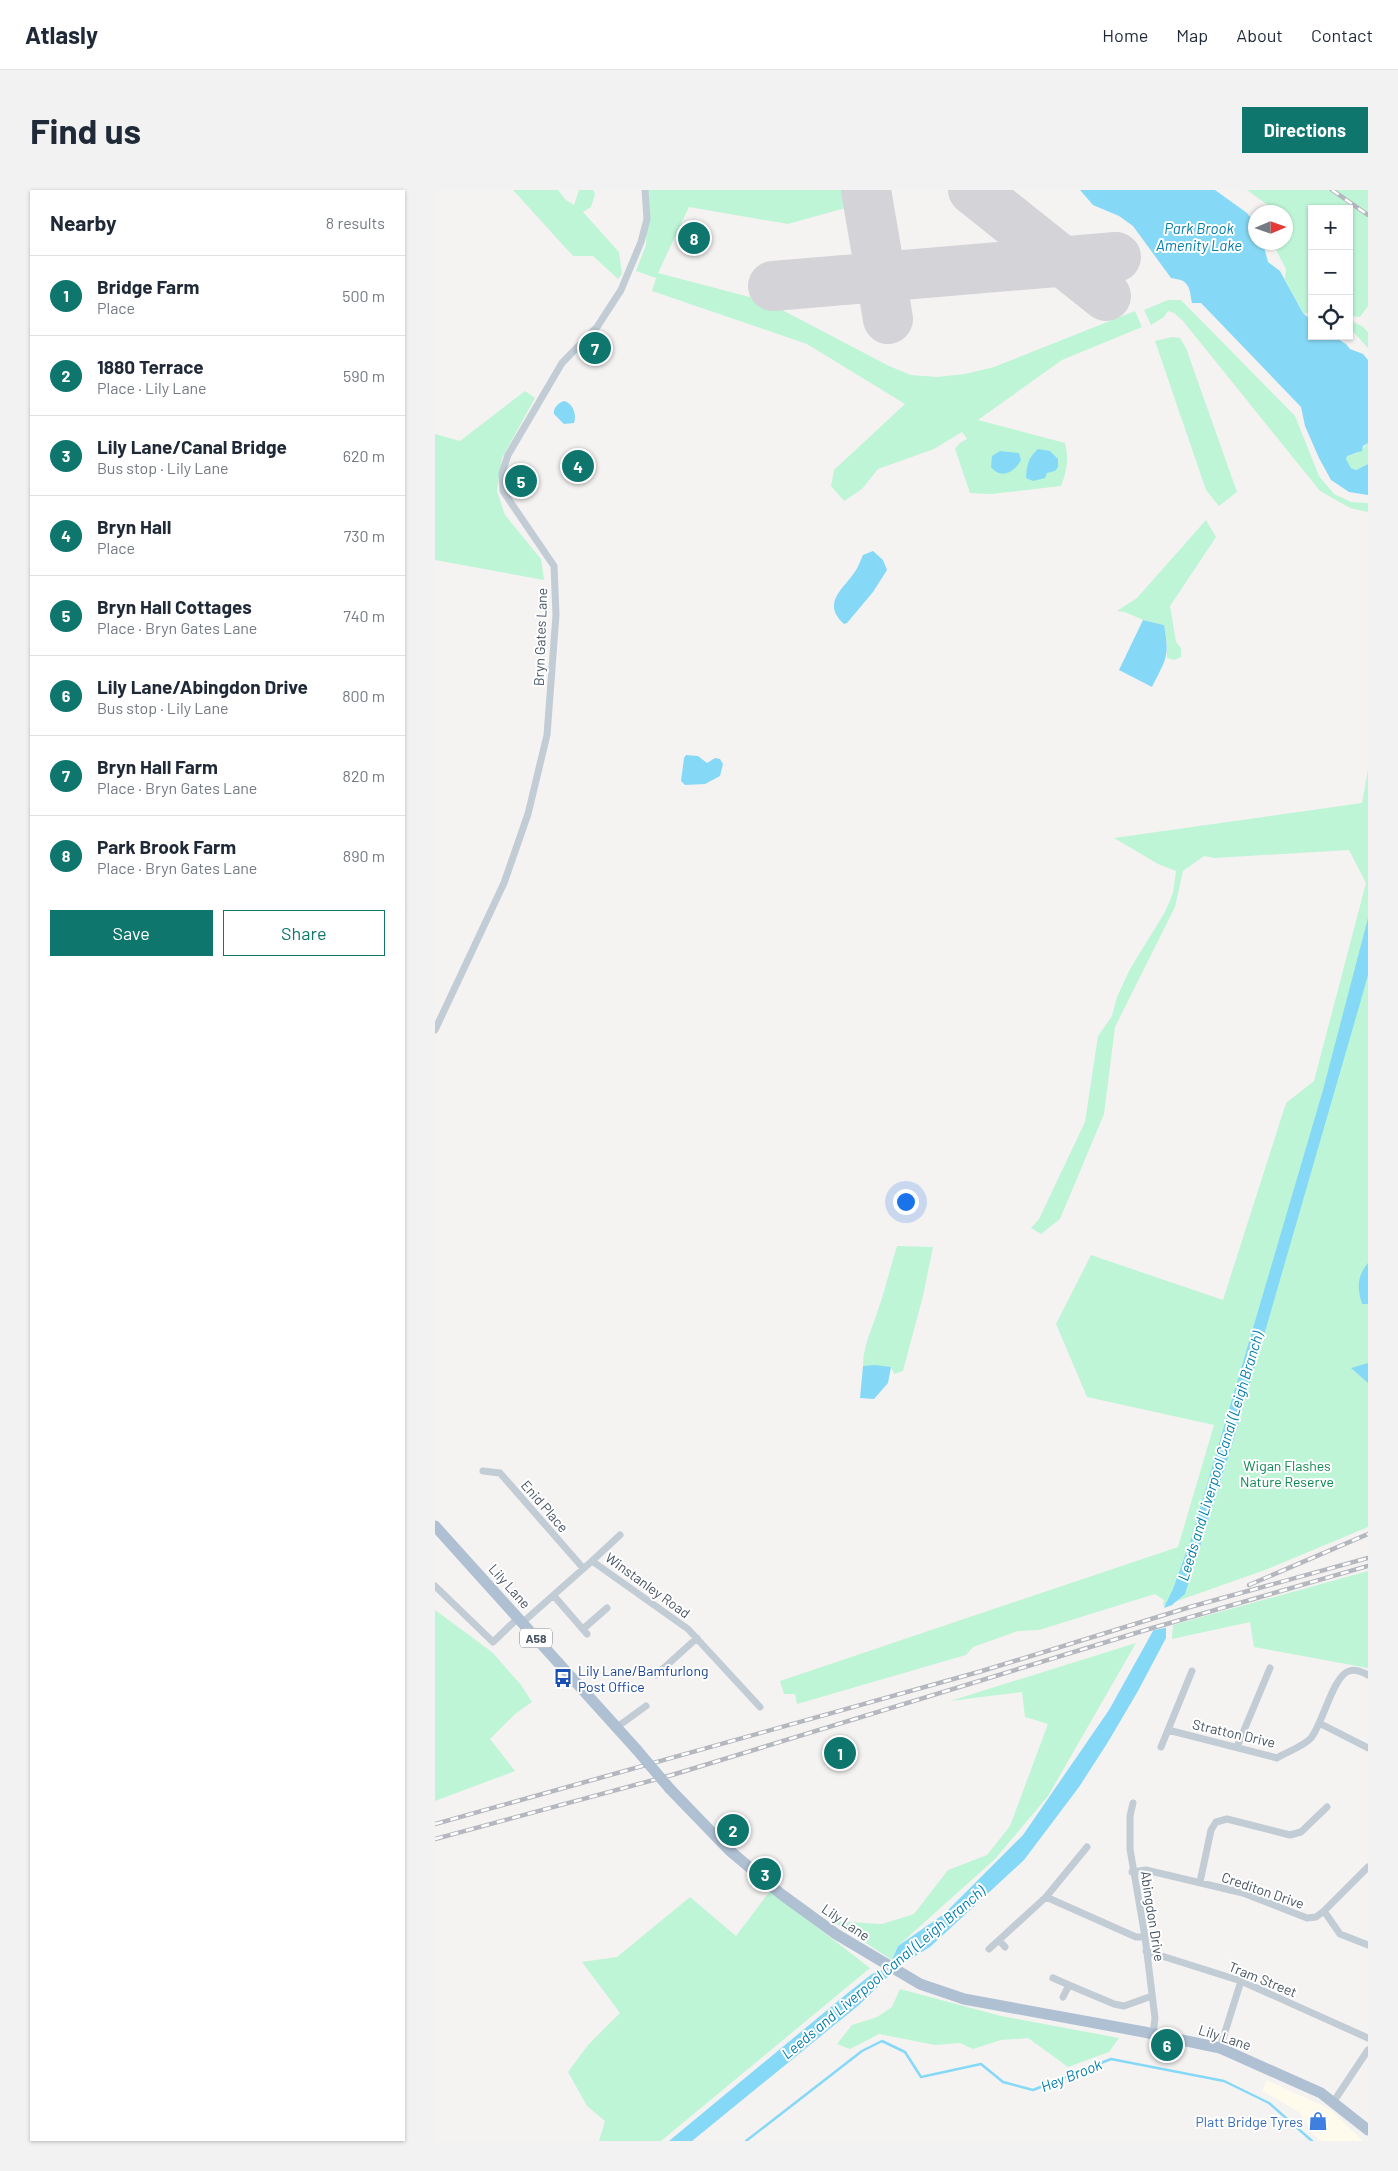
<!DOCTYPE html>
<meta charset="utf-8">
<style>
:root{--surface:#fff;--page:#f2f2f3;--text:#1f2937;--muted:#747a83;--line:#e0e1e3;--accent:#0f766e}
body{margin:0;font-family:Barlow,sans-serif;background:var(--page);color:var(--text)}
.controls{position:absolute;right:15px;top:15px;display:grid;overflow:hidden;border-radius:0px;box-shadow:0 1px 4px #0004}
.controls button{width:45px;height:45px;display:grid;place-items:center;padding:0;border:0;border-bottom:1px solid var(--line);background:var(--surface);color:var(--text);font:25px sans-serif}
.compass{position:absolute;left:813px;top:15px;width:45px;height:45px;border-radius:50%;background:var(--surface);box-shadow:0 1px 4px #0004;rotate:88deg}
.you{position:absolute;left:470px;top:1011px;width:18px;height:18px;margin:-12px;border:4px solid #fff;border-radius:50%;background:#1a73e8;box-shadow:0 0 0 8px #1a73e833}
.badge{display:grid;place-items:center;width:32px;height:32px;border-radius:50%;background:var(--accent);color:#fff;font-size:16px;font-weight:700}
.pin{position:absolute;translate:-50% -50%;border:2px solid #fff;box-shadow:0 1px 5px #0006}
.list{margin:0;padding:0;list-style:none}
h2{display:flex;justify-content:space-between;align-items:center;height:65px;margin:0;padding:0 20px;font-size:21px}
h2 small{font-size:16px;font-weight:400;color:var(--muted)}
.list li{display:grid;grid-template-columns:32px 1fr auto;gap:15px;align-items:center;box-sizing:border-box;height:80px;padding:0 20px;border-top:1px solid var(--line)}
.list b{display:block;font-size:19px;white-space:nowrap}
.list p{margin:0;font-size:16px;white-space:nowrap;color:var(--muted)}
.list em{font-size:16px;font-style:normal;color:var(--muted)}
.actions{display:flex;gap:10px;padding:15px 20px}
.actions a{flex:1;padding:11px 0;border:1px solid var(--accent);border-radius:0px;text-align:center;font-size:18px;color:var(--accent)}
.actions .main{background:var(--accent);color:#fff}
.icon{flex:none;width:28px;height:28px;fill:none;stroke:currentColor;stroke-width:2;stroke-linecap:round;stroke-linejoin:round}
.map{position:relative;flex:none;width:933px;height:1951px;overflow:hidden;border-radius:0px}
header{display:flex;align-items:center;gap:30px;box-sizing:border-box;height:70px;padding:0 25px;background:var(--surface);border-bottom:1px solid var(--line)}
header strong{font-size:24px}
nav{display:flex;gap:28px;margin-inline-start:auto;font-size:18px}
.intro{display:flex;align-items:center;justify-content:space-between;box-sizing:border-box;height:120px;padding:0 30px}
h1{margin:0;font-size:35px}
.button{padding:12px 22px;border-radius:0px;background:var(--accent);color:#fff;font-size:18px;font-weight:700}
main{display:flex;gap:30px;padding:0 30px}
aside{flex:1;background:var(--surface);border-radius:0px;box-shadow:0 1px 4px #0004}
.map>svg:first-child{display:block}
</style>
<header>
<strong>Atlasly</strong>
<nav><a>Home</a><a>Map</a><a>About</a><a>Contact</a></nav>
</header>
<div class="intro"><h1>Find us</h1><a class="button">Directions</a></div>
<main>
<aside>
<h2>Nearby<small>8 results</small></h2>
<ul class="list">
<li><span class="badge">1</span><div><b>Bridge Farm</b><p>Place</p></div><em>500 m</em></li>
<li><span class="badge">2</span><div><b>1880 Terrace</b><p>Place · Lily Lane</p></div><em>590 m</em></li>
<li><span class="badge">3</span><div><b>Lily Lane/Canal Bridge</b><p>Bus stop · Lily Lane</p></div><em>620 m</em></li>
<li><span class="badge">4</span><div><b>Bryn Hall</b><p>Place</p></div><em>730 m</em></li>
<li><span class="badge">5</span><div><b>Bryn Hall Cottages</b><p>Place · Bryn Gates Lane</p></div><em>740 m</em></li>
<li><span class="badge">6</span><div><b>Lily Lane/Abingdon Drive</b><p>Bus stop · Lily Lane</p></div><em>800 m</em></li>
<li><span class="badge">7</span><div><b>Bryn Hall Farm</b><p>Place · Bryn Gates Lane</p></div><em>820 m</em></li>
<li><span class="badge">8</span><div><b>Park Brook Farm</b><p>Place · Bryn Gates Lane</p></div><em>890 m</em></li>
</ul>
<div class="actions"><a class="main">Save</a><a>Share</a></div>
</aside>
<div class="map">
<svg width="933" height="1951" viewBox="0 0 933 1951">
<rect width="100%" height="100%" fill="#f5f2f2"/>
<path fill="#fefaec" d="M832,1890L895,1919L928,1951H885L878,1944L864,1922L827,1901Z"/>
<path fill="#bef5d6" d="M78,0H123L131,10L139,15L144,0H158L160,4L156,17L148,22L184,62L187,84L183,89L158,66H138Z
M210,0H418L421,15L353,34L254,17L223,83L330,111L454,176L476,185L502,187L530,184L559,177L700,121L707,137L627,170L543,230L630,253C634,269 632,281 626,296L556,304L535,303L520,259L525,253L532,249L527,242L499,259L443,279L427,299L409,311L396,296L399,280L470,214L372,154L217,101L221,88L201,81L211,55L212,18Z
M812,0H933V116L925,127L914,126V19H877V124L868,123L850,89L851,79L841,60L840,53L851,52V22H838V19Z
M733,110H746L860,226L884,286L899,304L916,312L933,313V322L915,318L885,301L748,131L739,123L733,121L729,127L716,135L709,120Z
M916,131L927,136L933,142V158L914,137Z
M737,147L745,148L751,158L802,302L784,316L771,300L720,151Z
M90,201L100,208L67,268L62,301L70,325L106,369L109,390L0,370V244L25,251Z
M933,253V274L921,280L916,278L911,271V266L923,263Z
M771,330L781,347L735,416L741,452L746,458V467L739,470L732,468V453L729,435L708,430L690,422L682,421L702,408Z
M933,580V1337L830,1380L728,1416L729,1410L720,1404L604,1440L583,1441L538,1457L531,1465L362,1514L360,1504H349L345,1491L743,1357L779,1235L652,1207L621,1134L656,1065L788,1110L851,913L879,891L931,693L914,660L779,668L769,666L748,681L740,717L680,837L669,924L625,1029L606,1044L596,1038L604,1029L650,932L663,846L677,826L682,807L695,779L730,722L738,703L741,681L723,674L679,648L927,613Z
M462,1056L498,1057L488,1106L468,1181L459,1184L456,1177L428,1176C428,1157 436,1141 442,1123C450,1101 455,1078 462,1056Z
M933,1381V1478L819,1457L815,1432L737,1449L738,1435Z
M0,1420L57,1462L86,1495L97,1512L80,1524L55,1549L80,1581L0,1611Z
M701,1453L613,1606L560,1669L463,1756L457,1770L397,1731L447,1734L479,1724L513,1680L552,1665L575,1636L613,1534L590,1527L587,1502L515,1511Z
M335,1701L435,1778L226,1951H164L170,1931L152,1916L133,1882L153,1855L185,1823L147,1772L182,1767L255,1707L301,1746Z
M465,1799L566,1826L684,1848L674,1862L633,1877L593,1848L566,1850L538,1859L525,1853L500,1855L444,1844L415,1859L402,1854L417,1835L442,1827L457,1817Z"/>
<path fill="#86d9f6" d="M645,0H780L812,23L820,33L821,52L828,53L833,72L845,81L868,123L877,131V146H898L911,154L915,159L928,164L933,170V253L928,256L927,261L912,266L911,269L916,278L921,280L933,274V305L914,302L896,290L884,268L870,236L866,217L766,113H757C755,105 756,96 748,91C744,89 740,89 736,88L698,36L684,26L658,15Z
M129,211C138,213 142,225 139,233L129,234L119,224C118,218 123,213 129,211Z
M603,259L615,261L623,269V277L620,281L612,283L610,288L598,291L591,288C592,275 593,268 603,259Z
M565,261L584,263L586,270C580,282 566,290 556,277L557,266Z
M438,361L448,370L452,380L438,402L412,433L409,434C387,414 406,401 419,383C423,378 425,371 428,365Z
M708,430L729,435C735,467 731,469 717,497L684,480Z
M251,565L263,566L272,573L280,568L285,569L288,574L285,586L270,594L250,595L246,591L249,568Z
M933,728V785L928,803L801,1242L750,1404L738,1414L731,1435V1448L703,1501L673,1552L644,1597L589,1670L495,1757L464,1776L424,1815L257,1951H234L414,1802L437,1784L445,1781L457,1770L463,1756L509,1724L588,1645L674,1520L718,1441L738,1399L756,1349L888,900Z
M933,1073V1114H927C922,1098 922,1086 933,1073Z
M933,1173V1193L916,1178Z
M440,1175L456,1177L453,1193L439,1209L425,1208L428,1176Z"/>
<path fill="#f5f2f2" d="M743,1413L740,1415L734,1437L715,1441L726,1419Z"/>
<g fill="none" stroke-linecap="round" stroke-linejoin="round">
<path stroke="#86d9f6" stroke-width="2.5" d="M311,1951L427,1861L447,1851L470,1862L486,1887L546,1874L568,1892L598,1900L676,1869L789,1891L834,1913L877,1951"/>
<path stroke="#d4d4d8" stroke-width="50" d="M431,0L453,129
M538,0L671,106
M338,96L681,67"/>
<path stroke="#c2ccd5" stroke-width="7" d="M0,840L69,693L93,624L112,545L121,425L119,376L68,301L67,283L73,265L127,173L162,137L186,100L206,52L212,29L210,0
M48,1281L65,1283L148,1378
M157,1371L185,1345
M0,1396L58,1452L83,1428
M119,1406L152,1444
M87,1433L157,1371L253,1439L325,1517
M148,1439L172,1418
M221,1485L262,1448
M884,1533L933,1558
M182,1537L211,1516
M733,1540L842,1568C852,1562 869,1556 876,1548C888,1533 898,1486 914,1481C921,1479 927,1482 933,1485
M726,1557L757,1481
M802,1557L835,1478
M698,1613L695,1626V1659L710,1747L720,1828L718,1844
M697,1682L711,1680L808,1703L872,1728L881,1727L889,1721L933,1677
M765,1692L776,1640L781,1632L792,1629L855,1645L866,1642L892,1617
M611,1707L701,1747H710
M889,1721L905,1744L933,1755
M564,1750L611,1707L652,1657
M554,1759L564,1750L570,1757
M711,1761L806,1791L933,1848
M618,1788L634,1795L628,1807
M634,1795L679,1814L689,1816L717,1806
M785,1858L806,1791
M899,1911L933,1860"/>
<path stroke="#afc0d3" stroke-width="11" d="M0,1336L202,1560
M235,1599L294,1660L346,1704L401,1744L485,1794L529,1809L709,1842L785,1858L886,1903L933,1940"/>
<g stroke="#b4b7bd" stroke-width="4.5">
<path id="rail" d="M897,0L933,25
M814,1395L933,1344
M0,1634L547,1481L755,1417L933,1368
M0,1649L237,1585L714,1439L933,1376"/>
</g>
<use href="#rail" stroke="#fff" stroke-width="2.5" stroke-dasharray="8" stroke-linecap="butt"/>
<path stroke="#afc0d3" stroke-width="11" d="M202,1560L235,1599"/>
</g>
<defs>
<g id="bus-bare" transform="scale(1.5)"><path d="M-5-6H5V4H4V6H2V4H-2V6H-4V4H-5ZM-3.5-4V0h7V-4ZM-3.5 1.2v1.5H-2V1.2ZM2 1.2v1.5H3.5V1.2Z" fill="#1a4fb4" stroke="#fff" stroke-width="2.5" paint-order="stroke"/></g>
<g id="shop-bare" transform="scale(1.5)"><path d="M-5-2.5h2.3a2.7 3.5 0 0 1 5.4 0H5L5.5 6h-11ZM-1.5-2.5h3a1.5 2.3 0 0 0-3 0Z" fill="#3f7fe0" stroke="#fff" stroke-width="2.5" paint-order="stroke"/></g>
</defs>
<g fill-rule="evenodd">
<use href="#bus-bare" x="128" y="1488"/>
<use href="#shop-bare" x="883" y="1931"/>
</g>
<g text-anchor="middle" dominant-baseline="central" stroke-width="4" stroke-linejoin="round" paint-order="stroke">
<rect fill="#fff" stroke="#7e8791" stroke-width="1" x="85" y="1438.5" width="32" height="19" rx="4"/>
<g font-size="12" font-weight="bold" fill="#475462">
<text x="101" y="1448">A58</text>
</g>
<g font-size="14" fill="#475462" stroke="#fff">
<text transform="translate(105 447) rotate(-88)">Bryn Gates Lane</text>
<text transform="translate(110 1316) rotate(49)">Enid Place</text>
<text transform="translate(213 1395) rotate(36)">Winstanley Road</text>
<text transform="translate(75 1396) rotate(48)">Lily Lane</text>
<text transform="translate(799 1543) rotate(13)">Stratton Drive</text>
<text transform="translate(828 1700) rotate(19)">Crediton Drive</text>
<text transform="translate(718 1726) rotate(81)">Abingdon Drive</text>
<text transform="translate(411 1732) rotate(34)">Lily Lane</text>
<text transform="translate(828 1789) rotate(22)">Tram Street</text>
<text transform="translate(790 1847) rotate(18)">Lily Lane</text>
</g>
<g font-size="14" fill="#0d8851" stroke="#fff">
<text x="852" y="1275">Wigan Flashes<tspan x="852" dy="16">Nature Reserve</tspan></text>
</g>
<g font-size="14" fill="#164399" stroke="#fff" text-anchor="start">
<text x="143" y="1480">Lily Lane/Bamfurlong<tspan x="143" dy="16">Post Office</tspan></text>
</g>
<g font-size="14" fill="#366cbe" stroke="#fff" text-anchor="end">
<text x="868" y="1931">Platt Bridge Tyres</text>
</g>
<g font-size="15" font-style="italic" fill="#027fac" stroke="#fff">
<text x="764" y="38">Park Brook<tspan x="764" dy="17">Amenity Lake</tspan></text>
<text transform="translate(785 1266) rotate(-73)">Leeds and Liverpool Canal (Leigh Branch)</text>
<text transform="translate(448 1782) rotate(-40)">Leeds and Liverpool Canal (Leigh Branch)</text>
<text transform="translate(636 1885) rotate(-22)">Hey Brook</text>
</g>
</g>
</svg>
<div class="controls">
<button>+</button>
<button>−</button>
<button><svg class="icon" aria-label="locate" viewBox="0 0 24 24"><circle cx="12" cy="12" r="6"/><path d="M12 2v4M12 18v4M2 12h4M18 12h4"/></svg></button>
</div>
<svg class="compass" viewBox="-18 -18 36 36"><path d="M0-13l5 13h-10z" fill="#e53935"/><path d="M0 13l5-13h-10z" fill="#747a83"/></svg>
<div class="you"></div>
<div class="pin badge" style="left:405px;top:1563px">1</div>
<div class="pin badge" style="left:298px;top:1640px">2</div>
<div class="pin badge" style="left:330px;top:1684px">3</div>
<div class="pin badge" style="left:143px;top:276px">4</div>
<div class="pin badge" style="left:86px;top:291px">5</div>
<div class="pin badge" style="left:732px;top:1855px">6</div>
<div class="pin badge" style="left:160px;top:158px">7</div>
<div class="pin badge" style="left:259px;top:48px">8</div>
</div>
</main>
